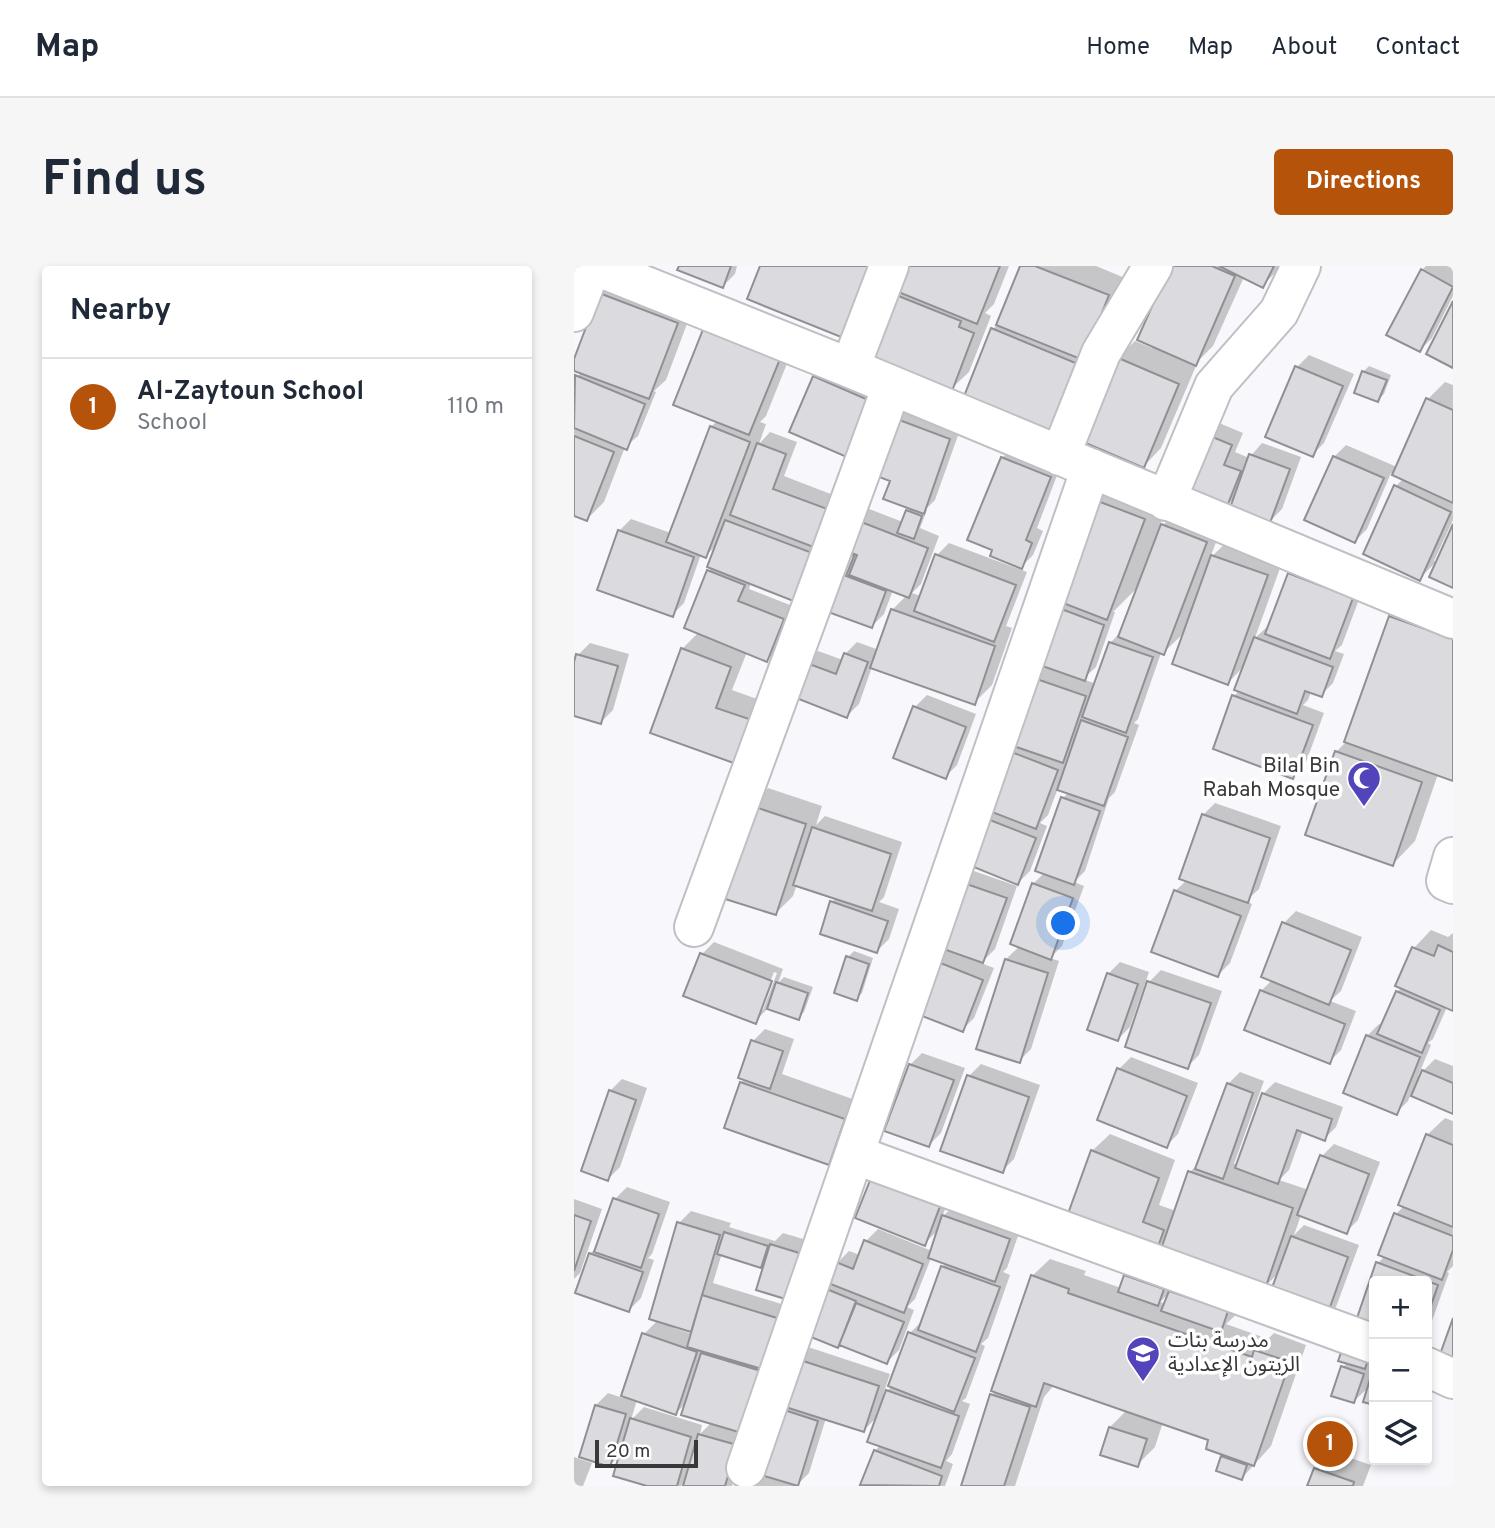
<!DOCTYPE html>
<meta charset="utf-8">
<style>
:root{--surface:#fff;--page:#f6f6f7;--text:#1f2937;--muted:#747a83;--line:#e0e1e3;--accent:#b45309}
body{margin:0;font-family:Overpass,"Noto Sans Arabic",sans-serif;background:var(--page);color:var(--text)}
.controls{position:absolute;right:21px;bottom:21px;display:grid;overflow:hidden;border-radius:7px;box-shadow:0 4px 10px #0003}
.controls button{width:63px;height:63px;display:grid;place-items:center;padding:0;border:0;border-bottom:2px solid var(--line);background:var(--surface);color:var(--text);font:35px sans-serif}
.scale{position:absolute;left:21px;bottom:18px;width:103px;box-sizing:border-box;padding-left:7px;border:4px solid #38383a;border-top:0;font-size:19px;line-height:24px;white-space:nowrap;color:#38383a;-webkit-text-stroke:5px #fff;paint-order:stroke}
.you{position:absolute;left:490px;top:658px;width:24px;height:24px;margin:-18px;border:5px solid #fff;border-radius:50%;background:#1a73e8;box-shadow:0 0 0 10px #1a73e833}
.badge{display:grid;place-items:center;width:46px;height:46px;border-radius:50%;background:var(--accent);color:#fff;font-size:23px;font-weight:700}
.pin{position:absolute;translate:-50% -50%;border:4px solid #fff;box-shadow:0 2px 7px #0006}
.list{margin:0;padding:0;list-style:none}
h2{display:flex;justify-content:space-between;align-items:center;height:91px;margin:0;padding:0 28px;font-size:30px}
h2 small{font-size:23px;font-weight:400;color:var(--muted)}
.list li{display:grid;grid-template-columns:46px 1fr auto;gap:21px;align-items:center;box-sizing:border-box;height:98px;padding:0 28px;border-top:2px solid var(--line)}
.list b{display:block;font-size:26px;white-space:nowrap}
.list p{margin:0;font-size:23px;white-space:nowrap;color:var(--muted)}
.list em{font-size:23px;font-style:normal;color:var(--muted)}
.icon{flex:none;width:38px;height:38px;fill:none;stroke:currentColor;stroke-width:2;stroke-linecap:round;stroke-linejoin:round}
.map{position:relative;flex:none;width:879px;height:1220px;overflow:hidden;border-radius:7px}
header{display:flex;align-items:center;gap:42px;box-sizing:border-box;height:98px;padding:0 35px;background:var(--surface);border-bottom:2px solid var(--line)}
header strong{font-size:33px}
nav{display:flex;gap:38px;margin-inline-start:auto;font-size:24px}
.intro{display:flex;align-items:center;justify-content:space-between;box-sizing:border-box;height:168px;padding:0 42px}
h1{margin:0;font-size:49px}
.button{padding:18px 32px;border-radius:7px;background:var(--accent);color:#fff;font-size:24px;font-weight:700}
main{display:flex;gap:42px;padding:0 42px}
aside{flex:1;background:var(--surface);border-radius:7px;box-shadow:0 4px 10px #0003}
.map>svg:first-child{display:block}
</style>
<header>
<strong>Map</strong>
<nav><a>Home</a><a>Map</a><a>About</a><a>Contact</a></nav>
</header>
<div class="intro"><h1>Find us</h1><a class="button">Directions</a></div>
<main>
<aside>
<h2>Nearby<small></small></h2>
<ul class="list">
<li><span class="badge">1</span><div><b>Al-Zaytoun School</b><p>School</p></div><em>110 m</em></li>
</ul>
</aside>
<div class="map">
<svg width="879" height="1220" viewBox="0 0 879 1220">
<rect width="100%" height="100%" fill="#f8f8fc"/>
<path fill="#0003" fill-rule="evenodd" d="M106,0H163L161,8L149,20Z
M328,0H435L420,38L411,47L417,50L395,106L377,123L294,89Z
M448,0H522L551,12L476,165L419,63L424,58Z
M598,0H705L700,8L688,20L670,11L639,80L620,99L622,100L587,182L570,200L543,92L561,75L578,82Z
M852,0H879V30L858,72L846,84L848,4Z
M44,10L120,39L92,114L80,125L82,126L64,170L51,181L30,236L13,253L0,248V117L7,106L0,103V98L27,28Z
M222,75L192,150L186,156L192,158L185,178L196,166L223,176L210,210L267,232L234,322L177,316L175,323L221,341L205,382L193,394L173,386L158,424L200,439L185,481L78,466L108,383L125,366L135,305L138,301L144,277L132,290L127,288L110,337L98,349L45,265L57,253L97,267L137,161Z
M735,89L780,108L750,177L738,189L693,170L723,101Z
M253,99L309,124L286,178L241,111Z
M795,100L817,109L810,128L804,134L789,106Z
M871,116L879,119V254L860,295L862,296L845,313L822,220L830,212L817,207L793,263L781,275L760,191L772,179L823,201L854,133Z
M326,138L387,161L361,234L351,244H353L346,262L365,270L347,318L338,327L347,330L363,289L375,277L453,306L432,360L438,362L418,419L400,437L298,401L285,438L273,450L232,397L244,385L269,394L271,388L283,376L305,384L318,344L333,329L319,324L310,348L298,360L245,341L290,241L329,256L337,241L318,213Z
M638,154L669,167L661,186L675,192L688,177L727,191L708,243L696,255L662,230L651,241L626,166Z
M440,180L487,199L463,262L469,265L459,289L447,301L428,192Z
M543,203L599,224L584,264L606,242L649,258L636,292L657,272L710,291L681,372L694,360H696L715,308L727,296L790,320L768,379L761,385L770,388L759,417L747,429L737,426L734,434L729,439L750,447L731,499L719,511L660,430L665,425L671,399L654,417L612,365L589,387H587L564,453L560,457L565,459L541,526L535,532L511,605L500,616L510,620L488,680L476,692L485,695L457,783L445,795L432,693L446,680L459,618L470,607L489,532L495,526L484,522L474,549L466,557L473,560L456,605L444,617L387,594L515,232ZM566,319L549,364L536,377L522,418L509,413L522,401L541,346H539Z
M834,334L879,350V513L864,508L841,575L819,598L762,486L772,476L816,351Z
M16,377L55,388L39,444L27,456L0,449V403L4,389Z
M353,429L402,448L383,499L371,511L341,441Z
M194,522L248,540L242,559L251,550L328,576L310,631L305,636L325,643L315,673L303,685L258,636L263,631L223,618L219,630L202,647L177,540Z
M641,537L707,560L685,623L672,635L678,638L656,697L644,709L601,625L613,614L629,549Z
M394,603L443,620L421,683L407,697L420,702L400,752L388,764L361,695L373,682Z
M722,645L788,671L767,725L756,735L782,745L767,784L755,796L687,725L698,714L710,657Z
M857,664L874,671L879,667V743L873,741L859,773L854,777L857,779L844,810L861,793L879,800V846L837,828L834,835L822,847L771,826L793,770L805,758L809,759L823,726L828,721L840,682Z
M140,676L209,703L204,717L210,711L239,721L230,746L224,752L194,742L181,756L112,729L128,688ZM200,706L203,707L189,744H185Z
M280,685L299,692L288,727L282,733L274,691Z
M546,696L575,706L556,761L544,773L534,708Z
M587,704L648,725L625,789L613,801L575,716Z
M191,763L220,773L208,808L287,836L272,879L254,897L167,817L172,812L179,775Z
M348,787L391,802L367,867L355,879L336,799Z
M557,791L624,817L604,868L592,880L545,803Z
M407,798L466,819L440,893L428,905L395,810Z
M666,806L690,815L660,898L664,899L689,828L701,816L769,841L762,861L750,873L729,865L715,904L705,914L735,924L748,890L760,878L806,896L784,954L772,966L727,949L720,969L730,959L785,979L762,1041L750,1053L705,1006L691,1021L593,973L581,984L518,885L536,868L601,894L585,939L602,945L616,906L626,896L654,818Z
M48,813L73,822L46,901L34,913L36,825Z
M871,852L879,855V1000L873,1006L875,1007L854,1066L853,1015H800V1063L783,1057L804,997L811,990L822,948L830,940L853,869Z
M53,921L96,936L78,988L74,992L80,994L67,1032L55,1044L16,988L24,980L41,933Z
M379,923L368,951L382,938L447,961L433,1002L429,1006L436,1009L414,1072L407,1078L411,1080L392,1132L388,1135L396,1138L378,1188L372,1195L379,1198L371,1220H294L289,1218L301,1185L306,1179L304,1150L290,1164L252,1152L235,1207L222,1220H162L231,1080L316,1108L309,1129L318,1120L336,1067L348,1055L368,1001L372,997L357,992L341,1033L333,1041L340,1044L325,1084L313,1096L266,1077L252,1023L257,1017L263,997L275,985L286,989L292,975L304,963L358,985L365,963L350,978L284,951Z
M0,933L28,943L6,1007L0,1013Z
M117,945L157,957L155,961L201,975L209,967L246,978L233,1022L193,994L187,1000L148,987L139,1017L214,1040L158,1220H111L112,1215L107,1220H80L48,1187L36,1199L22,1139L34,1127L49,1132L70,1068L84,1054L105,957ZM101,1059L119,1065L118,1068L100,1062ZM63,1134L102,1147L114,1135L138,1156L126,1168L128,1159L70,1141L57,1154Z
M476,993L512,1005L510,1009L547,1022L551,1010L569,993L664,1047L652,1058L694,1073L700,1067L732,1079L697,1180L668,1212L644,1204L650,1188L637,1173L589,1156L581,1181L563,1199L536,1161L553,1144L480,1119L470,1131L441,1220H389L458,1010ZM596,1026L592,1038L586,1036Z
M800,1088V1137L791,1134L796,1120L780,1135L769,1101L774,1096Z
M759,1186L797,1199L789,1220H734L741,1203Z
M0,1191L18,1197L9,1220H0Z"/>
<path fill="#dbdbdf" stroke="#8f9093" stroke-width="2" d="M105,0H157L149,22L103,4Z
M186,0H295L267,71L173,33Z
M326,0H426L403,58L317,23Z
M446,0H461L535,29L509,94L422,59Z
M596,0H638L661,10L622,100L563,74Z
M645,0H700L689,22Z
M847,3L879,21L846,86L812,69Z
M25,27L104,57L75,133L0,105V93Z
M317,27L387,55L385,61L400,67L378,125L291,90Z
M879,35V102L852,88Z
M130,61L206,93L175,169L99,139Z
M417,62L504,98L476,168L389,133Z
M542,91L605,118L570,202L507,175Z
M721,100L769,120L739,191L691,171Z
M788,105L813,114L804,136L780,127Z
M1,109L71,138L53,184L0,162Z
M239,110L299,136L275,192L215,166Z
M852,132L879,144V237L818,209Z
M312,149L376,173L350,248L309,233L316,215L292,206Z
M136,160L176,176L132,292L92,276Z
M624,165L658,179L650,199L667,205L652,243L601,222Z
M0,170L40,186L13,255L0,250Z
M183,177L212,188L199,223L256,244L242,282L156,249Z
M675,188L716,203L696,257L656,242Z
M759,190L810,212L781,277L730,254Z
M427,191L477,211L452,274L458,277L448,303L416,290L418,284L393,274Z
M820,219L877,246L846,315L789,288Z
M513,231L571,253L533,354L476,332Z
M332,244L348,250L340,273L323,267Z
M277,252L354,282L335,332L275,309L283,289L265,282Z
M151,254L241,288L222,336L133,301Z
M587,258L633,276L590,389L544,371Z
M879,258V322L855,311Z
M44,264L120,291L99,351L23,324Z
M264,284L280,290L272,310L312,325L298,362L243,342Z
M361,288L442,319L420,376L340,345Z
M637,289L694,309L654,419L598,398Z
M133,304L171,319L164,335L210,353L193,396L110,362Z
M714,307L779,332L756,393L691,368Z
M474,338L530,359L511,415L454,395Z
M317,343L421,380L401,439L296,402Z
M815,350L879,373V515L770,476Z
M680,371L759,401L748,431L731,425L723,448L660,424Z
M535,376L579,391L552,467L508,451Z
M107,382L157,401L142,442L184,456L168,500L76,467Z
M270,387L294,396L273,452L217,430L230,396L262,408Z
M2,388L44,400L27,458L0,450V396Z
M451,409L512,430L489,497L428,476Z
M658,429L739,459L719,513L639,483Z
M339,440L392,461L372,513L319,492Z
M507,454L554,471L530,540L483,524Z
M427,482L484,504L462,563L405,541Z
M761,485L848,516L819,600L731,569Z
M487,531L526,545L500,619L461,605Z
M175,539L232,558L202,649L145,631Z
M628,548L696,572L674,637L605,613Z
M403,549L462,572L444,619L385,595Z
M238,561L317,588L298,645L219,619Z
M381,614L433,632L409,697L358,679Z
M458,617L499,632L477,694L436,678Z
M600,624L667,650L644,711L577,686Z
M256,635L314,655L303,687L246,668Z
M708,656L777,684L755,739L687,711Z
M864,679L879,686V745L821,720L838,681L860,690Z
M126,687L198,715L182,758L109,730Z
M272,690L295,698L283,735L260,727Z
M431,693L474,707L446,797L402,783Z
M359,694L409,714L389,766L338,746Z
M533,707L564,718L544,775L513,764Z
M573,715L637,737L614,803L551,781Z
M202,716L234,727L225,754L193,743Z
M686,724L771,758L756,798L670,764Z
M822,725L866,744L848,787L803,768Z
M792,769L846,791L823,849L769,827Z
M177,774L209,785L196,823L164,812Z
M335,798L380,814L355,881L310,865Z
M543,802L613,830L593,882L523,854Z
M848,804L879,817V848L837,830Z
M393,809L455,831L429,907L366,885Z
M166,816L271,853L255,899L150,862Z
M653,817L679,827L649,913L621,903Z
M35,824L62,834L34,915L7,905Z
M688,827L758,853L751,875L723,864L704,918L661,902Z
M852,868L879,879V961L824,939Z
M517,884L585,912L569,956L590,964L582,986L491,956Z
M746,889L795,908L773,968L723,949Z
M614,905L719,942L691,1023L586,986Z
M299,907L368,935L351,980L281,952Z
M39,932L85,948L67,1002L20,986Z
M820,947L879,970V984L868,1014L804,989Z
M0,949L17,955L0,1005Z
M368,949L436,973L421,1016L354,992Z
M103,956L146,969L117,1066L75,1053Z
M150,966L194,980L187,1002L143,988Z
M717,970L774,991L751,1055L695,1030Z
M290,974L349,998L330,1047L254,1017L262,996L279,1003Z
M196,978L235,990L221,1036L182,1024Z
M15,987L69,1006L55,1046L1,1027Z
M802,996L864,1019L853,1051V1015H800V1065L781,1058Z
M367,1000L426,1021L402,1086L344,1064Z
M457,1009L495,1023L494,1027L678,1091L680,1084L716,1096L680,1200L632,1183L634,1174L470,1117L462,1141L417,1125Z
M550,1009L590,1023L584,1040L544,1026Z
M250,1022L282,1035L264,1082L232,1069Z
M595,1025L654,1045L647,1066L587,1045Z
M128,1029L203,1052L188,1103L113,1081Z
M282,1037L330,1056L313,1098L265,1079Z
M879,1052V1100L864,1094Z
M334,1066L401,1092L380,1146L314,1120Z
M68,1067L123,1086L102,1149L47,1130Z
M772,1073L798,1081L791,1103L764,1095Z
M127,1087L187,1105L168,1167L107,1149Z
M217,1091L305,1120L290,1166L202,1138Z
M767,1100L790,1108L780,1137L757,1130Z
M798,1107L800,1108V1139L789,1136Z
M312,1124L385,1150L367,1202L293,1176Z
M416,1128L456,1141L430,1220H387Z
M21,1139L52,1148L36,1201L5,1191Z
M198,1140L244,1155L224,1220L177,1206Z
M56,1152L117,1171L103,1220H73L39,1210Z
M535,1161L573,1173L564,1201L526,1189Z
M124,1168L163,1179L151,1220H109Z
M300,1184L368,1210L365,1220L286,1219Z
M647,1190L673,1199L668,1214L642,1205Z
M740,1202L780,1216L779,1220H733Z"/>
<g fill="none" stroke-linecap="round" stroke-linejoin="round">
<g stroke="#c0c0c4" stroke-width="42">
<path id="minor" d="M22,0L276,102L879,353
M0,46L18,0
M276,102L315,0
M486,190L527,87L579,0
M592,235L640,120L705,46L727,0
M879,591L872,615L879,618
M120,661L318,120
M282,889L800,1078
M853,1101L879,1113
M172,1202L517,202"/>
</g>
<use href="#minor" stroke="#fff" stroke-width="38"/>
</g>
<defs>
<g id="mosque-pin" transform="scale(1.75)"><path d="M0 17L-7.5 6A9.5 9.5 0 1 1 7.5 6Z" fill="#5244bb" stroke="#fff"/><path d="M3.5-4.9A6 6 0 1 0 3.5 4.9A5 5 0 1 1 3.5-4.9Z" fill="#fff"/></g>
<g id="school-pin" transform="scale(1.75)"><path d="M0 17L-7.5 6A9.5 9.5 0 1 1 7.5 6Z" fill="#5244bb" stroke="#fff"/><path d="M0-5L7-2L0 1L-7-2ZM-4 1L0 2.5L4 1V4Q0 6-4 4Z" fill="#fff"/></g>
</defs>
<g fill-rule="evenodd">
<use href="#mosque-pin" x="790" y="512"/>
<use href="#school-pin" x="569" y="1087"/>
</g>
<g text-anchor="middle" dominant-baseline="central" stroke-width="7" stroke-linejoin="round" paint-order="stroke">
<g font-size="21" fill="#38383a" stroke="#fff" text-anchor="end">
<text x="766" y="500">Bilal Bin<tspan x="766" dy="24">Rabah Mosque</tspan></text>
<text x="594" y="1075" text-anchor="start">مدرسة بنات<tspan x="594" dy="24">الزيتون الإعدادية</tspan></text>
</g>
</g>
</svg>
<div class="controls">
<button>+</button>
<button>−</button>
<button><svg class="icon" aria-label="layers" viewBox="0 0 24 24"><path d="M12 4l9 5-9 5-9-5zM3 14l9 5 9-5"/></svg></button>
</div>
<div class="scale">20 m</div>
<div class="you"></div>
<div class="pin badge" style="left:756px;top:1178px">1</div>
</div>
</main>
